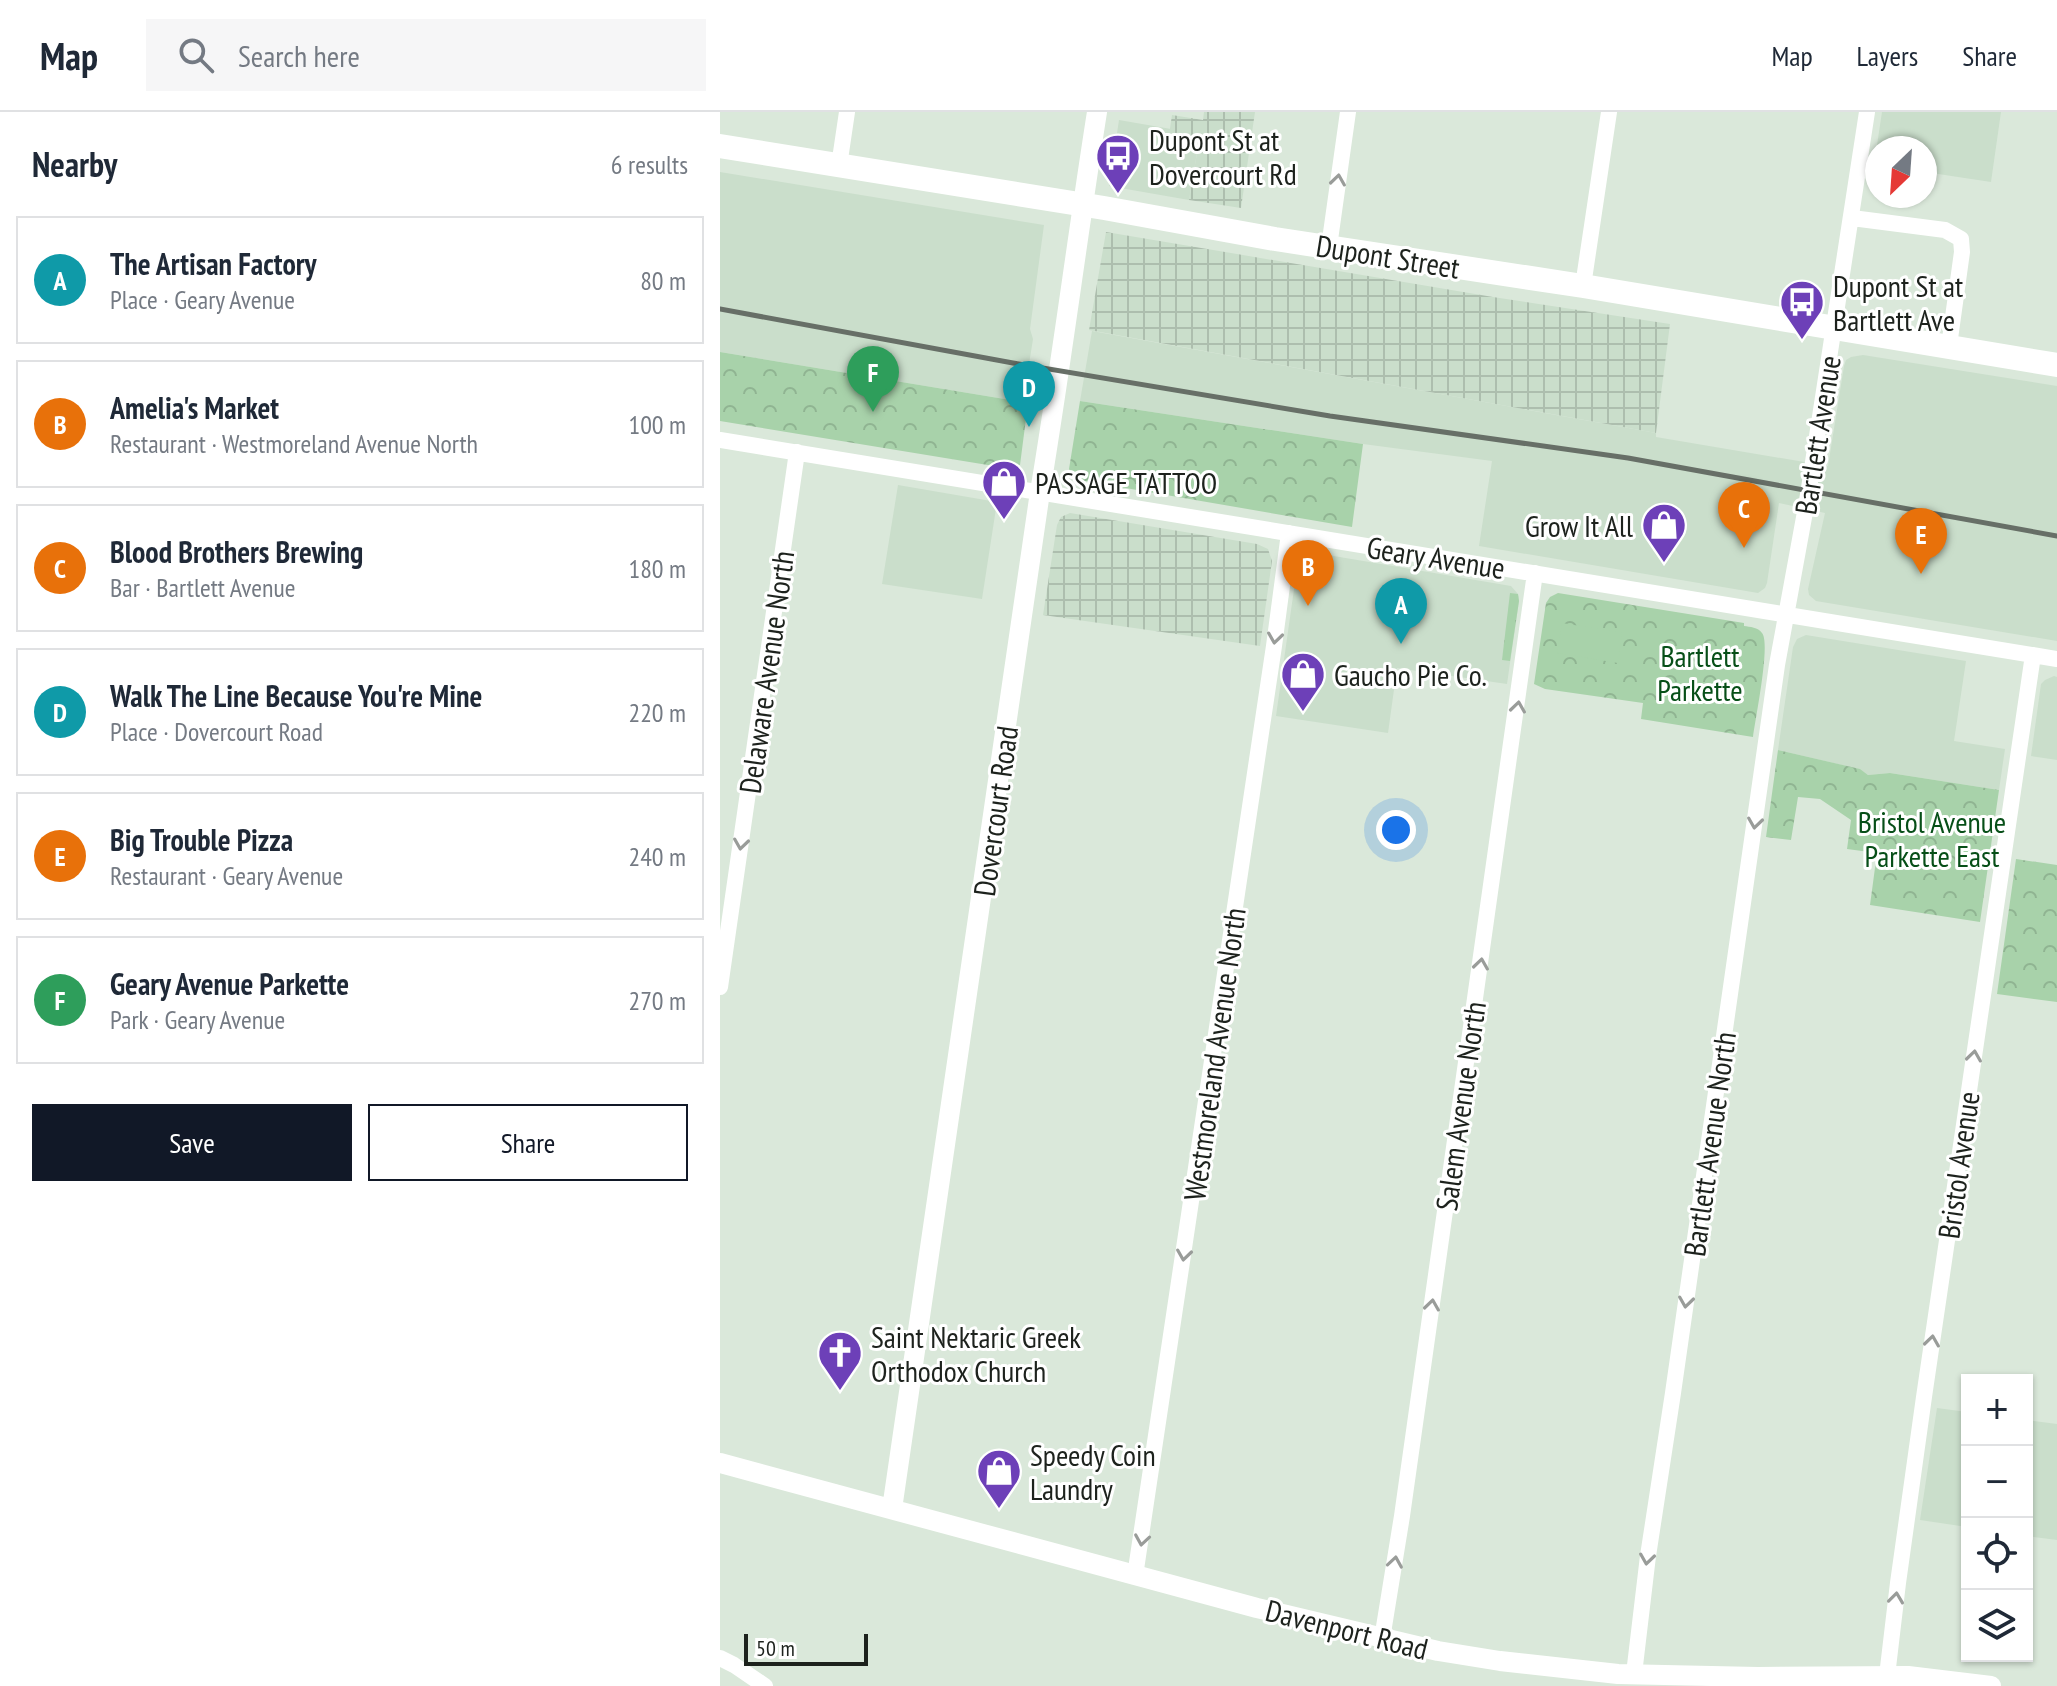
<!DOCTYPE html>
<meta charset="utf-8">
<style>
:root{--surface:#fff;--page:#f6f6f7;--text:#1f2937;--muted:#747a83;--line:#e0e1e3;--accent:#111827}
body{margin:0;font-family:"PT Sans Narrow",sans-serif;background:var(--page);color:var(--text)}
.controls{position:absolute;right:24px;bottom:24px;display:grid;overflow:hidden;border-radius:0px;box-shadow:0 2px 6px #0004}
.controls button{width:72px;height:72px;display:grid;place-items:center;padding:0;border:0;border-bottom:2px solid var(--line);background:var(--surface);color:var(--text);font:40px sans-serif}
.compass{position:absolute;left:1145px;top:24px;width:72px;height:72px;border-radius:50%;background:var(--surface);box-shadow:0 2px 6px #0004;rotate:205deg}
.scale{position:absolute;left:24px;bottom:20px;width:124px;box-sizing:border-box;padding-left:8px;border:4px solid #1d221d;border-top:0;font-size:22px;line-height:28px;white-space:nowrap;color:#1d221d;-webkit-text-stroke:6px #fff;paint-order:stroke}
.you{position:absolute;left:676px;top:718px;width:28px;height:28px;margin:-20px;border:6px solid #fff;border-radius:50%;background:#1a73e8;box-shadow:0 0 0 12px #1a73e833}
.badge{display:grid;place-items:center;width:52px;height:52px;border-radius:50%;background:var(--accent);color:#fff;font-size:26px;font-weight:700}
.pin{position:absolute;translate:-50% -66px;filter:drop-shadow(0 2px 4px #0008)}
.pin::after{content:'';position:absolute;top:42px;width:28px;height:24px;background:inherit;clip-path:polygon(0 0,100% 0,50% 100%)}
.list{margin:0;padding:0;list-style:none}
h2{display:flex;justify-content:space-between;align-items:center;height:104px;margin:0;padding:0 32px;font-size:34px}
h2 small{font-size:26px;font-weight:400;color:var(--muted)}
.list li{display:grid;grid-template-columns:52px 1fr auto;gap:24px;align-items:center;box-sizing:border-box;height:128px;margin:0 16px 16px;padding:0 16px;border:2px solid var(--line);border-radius:0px}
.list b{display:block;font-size:30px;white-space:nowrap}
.list p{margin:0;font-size:26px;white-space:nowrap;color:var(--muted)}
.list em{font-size:26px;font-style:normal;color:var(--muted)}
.actions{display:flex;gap:16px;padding:24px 32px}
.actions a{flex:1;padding:18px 0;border:2px solid var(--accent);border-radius:0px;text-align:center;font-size:28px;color:var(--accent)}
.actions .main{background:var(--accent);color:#fff}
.icon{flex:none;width:44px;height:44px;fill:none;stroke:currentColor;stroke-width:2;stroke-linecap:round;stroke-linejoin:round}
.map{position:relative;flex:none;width:1337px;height:1574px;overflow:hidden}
header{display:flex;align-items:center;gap:48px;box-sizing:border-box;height:112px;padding:0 40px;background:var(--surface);border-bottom:2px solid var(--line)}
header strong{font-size:38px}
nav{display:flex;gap:44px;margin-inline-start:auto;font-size:28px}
.search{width:560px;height:72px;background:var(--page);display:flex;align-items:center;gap:20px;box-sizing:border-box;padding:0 28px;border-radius:0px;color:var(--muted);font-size:30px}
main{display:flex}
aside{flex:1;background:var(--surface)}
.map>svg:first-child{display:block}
</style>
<header>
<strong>Map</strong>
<div class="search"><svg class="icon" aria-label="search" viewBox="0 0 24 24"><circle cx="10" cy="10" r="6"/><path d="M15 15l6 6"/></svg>Search here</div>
<nav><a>Map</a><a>Layers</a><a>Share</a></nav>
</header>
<main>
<aside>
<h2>Nearby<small>6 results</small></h2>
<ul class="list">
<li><span class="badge" style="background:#0f9aa8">A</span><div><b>The Artisan Factory</b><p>Place · Geary Avenue</p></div><em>80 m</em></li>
<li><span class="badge" style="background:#e8710a">B</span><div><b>Amelia's Market</b><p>Restaurant · Westmoreland Avenue North</p></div><em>100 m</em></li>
<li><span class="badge" style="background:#e8710a">C</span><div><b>Blood Brothers Brewing</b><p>Bar · Bartlett Avenue</p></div><em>180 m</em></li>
<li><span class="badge" style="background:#0f9aa8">D</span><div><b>Walk The Line Because You're Mine</b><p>Place · Dovercourt Road</p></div><em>220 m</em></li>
<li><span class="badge" style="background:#e8710a">E</span><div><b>Big Trouble Pizza</b><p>Restaurant · Geary Avenue</p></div><em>240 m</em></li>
<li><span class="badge" style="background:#2e9e5b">F</span><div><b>Geary Avenue Parkette</b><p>Park · Geary Avenue</p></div><em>270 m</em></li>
</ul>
<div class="actions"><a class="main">Save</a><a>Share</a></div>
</aside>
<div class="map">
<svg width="1337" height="1574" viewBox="0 0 1337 1574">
<defs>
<pattern id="industrial-grid" width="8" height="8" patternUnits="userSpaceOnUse" patternTransform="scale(2)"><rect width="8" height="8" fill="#cadecb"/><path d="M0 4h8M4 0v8" fill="none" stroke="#adbeae"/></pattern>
<pattern id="grass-tufts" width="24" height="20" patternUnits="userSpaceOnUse" patternTransform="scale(2)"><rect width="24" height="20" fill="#a8d2aa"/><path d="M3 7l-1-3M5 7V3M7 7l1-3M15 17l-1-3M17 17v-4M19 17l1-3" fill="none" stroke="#90b492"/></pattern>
<pattern id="park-crowns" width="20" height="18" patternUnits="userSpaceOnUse" patternTransform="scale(2)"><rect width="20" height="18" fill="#a8d2aa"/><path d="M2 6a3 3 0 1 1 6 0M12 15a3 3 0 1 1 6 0" fill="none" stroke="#90b492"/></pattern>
</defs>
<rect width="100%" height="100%" fill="#dae8da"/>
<path fill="#cadecb" d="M1162,0H1281L1271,70L1205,60V36H1157V53H1154Z
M399,8L451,17L449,30L478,35L469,88L389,74Z
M0,60L324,113L310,217L313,227L303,290L0,240Z
M372,219L936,321V325L1108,354L1124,254L1126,248L1131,245L1143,243L1337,274V529L1096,489L1089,483L1088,477L1105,401L1059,391L1047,471L1045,476L1038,481L759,434L772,349L643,332L360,289Z
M178,373L277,390L262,487L162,472Z
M596,441L791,474L798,482L799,489L787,572L677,556L668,621L556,604L578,449L585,442Z
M1086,523L1246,549L1234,629L1285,637L1279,678L1170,661L1148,663L1139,657L1058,638L1073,535L1077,527Z
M1334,564L1337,565V648L1311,644L1321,572L1325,568Z
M1217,1296L1247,1300V1415L1200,1408Z
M1307,1308L1337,1312V1428L1307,1424Z"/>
<path fill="url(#industrial-grid)" d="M484,0H535L521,96L469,88L478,35L448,30L452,3L483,8Z
M386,120L773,185L950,212L936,321L369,218Z
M350,401L537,432L548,437L552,449L540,534L323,503L337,413L341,405Z"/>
<path fill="url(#grass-tufts)" d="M790,481L798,482L799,489L790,549L782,548Z"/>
<path fill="url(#park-crowns)" d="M0,240L308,291L300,353L286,356L0,309Z
M360,289L643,332L632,415L359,368L353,364L349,357Z
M838,481L1024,511V514C1030,515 1038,515 1042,521C1051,531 1035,608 1033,625L921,607L923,591L825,577L814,572L826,491L830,485Z
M1058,638L1140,657L1148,663L1170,661L1279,678L1260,810L1150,793L1157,741L1127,737L1131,708L1100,687L1078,685L1071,728L1046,725Z
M1296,747L1337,753V890L1277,882Z"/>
<path fill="#a8d2aa" d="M842,511L902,521L898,551L837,541Z"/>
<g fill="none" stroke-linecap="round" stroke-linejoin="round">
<path stroke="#fff" stroke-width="16" d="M119,54L127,0
M1132,106L1225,118L1241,127L1242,140L1229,234
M609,135L628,0
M863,174L889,0
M0,328L1337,547
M0,875L77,340
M415,1464L554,534L569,421
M662,1527L682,1404L815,461
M0,1546L14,1553L45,1574
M914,1562L928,1444L953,1281L1057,553L1087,389L1147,0
M1167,1564L1178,1471L1204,1285L1313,543"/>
<path stroke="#fff" stroke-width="20" d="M0,1351L537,1496L718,1539L780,1549L898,1562L1038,1565L1188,1564L1271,1574
M172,1397L320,380C341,254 357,127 377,0"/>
<path stroke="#fff" stroke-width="24" d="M0,34L384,96L555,127L863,174L1337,253"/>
<path stroke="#676f67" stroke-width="5" d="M0,197L293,251L610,304L908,346L1337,424"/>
</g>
<defs><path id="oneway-chevron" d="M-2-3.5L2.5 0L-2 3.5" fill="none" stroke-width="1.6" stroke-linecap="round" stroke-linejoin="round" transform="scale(2)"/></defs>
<g stroke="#999c99">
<use href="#oneway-chevron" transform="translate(618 68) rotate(-82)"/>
<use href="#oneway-chevron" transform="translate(555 526) rotate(98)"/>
<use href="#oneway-chevron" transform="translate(798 595) rotate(-82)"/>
<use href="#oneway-chevron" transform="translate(1035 711) rotate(98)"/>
<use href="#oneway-chevron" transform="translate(21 732) rotate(98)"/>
<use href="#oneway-chevron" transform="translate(761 852) rotate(-82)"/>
<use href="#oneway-chevron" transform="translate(1254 944) rotate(-82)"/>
<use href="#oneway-chevron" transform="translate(464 1143) rotate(98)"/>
<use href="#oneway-chevron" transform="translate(966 1190) rotate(98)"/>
<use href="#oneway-chevron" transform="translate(712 1193) rotate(-82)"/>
<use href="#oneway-chevron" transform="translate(1212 1229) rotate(-82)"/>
<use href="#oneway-chevron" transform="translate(422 1428) rotate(99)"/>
<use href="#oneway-chevron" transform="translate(927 1447) rotate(98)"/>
<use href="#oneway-chevron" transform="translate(675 1450) rotate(-81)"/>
<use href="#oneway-chevron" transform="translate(1176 1486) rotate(-83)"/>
</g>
<defs>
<g id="bus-pin" transform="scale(2.3)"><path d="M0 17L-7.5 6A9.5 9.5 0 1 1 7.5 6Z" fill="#6d40b8" stroke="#fff"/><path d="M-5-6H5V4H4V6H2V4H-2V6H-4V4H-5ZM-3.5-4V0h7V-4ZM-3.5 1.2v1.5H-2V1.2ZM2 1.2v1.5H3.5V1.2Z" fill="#fff"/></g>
<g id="shop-pin" transform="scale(2.3)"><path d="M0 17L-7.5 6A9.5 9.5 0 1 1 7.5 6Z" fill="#6d40b8" stroke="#fff"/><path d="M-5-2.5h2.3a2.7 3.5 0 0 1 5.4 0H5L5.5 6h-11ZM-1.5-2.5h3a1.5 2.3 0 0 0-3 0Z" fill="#fff"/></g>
<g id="church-pin" transform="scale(2.3)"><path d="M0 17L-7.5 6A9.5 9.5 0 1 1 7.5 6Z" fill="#6d40b8" stroke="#fff"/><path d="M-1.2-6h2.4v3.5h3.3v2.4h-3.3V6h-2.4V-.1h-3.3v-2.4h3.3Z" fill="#fff"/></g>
</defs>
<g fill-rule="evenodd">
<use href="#bus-pin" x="398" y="44"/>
<use href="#bus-pin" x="1082" y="190"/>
<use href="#shop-pin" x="284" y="370"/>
<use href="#shop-pin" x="944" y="413"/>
<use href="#shop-pin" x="583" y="562"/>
<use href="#church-pin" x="120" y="1241"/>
<use href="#shop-pin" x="279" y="1359"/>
</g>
<g text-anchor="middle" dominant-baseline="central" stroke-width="6" stroke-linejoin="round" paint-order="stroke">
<g font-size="30" fill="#1d221d" stroke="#fff" text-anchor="start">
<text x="429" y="27">Dupont St at<tspan x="429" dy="34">Dovercourt Rd</tspan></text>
<text x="1113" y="173">Dupont St at<tspan x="1113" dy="34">Bartlett Ave</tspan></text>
<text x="315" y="370">PASSAGE TATTOO</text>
<text x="913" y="413" text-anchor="end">Grow It All</text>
<text x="614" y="562">Gaucho Pie Co.</text>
<text x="151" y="1224">Saint Nektaric Greek<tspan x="151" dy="34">Orthodox Church</tspan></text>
<text x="310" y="1342">Speedy Coin<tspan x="310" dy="34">Laundry</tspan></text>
</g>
<g font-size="30" fill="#1d221d" stroke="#fff">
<text transform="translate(668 144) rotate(9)">Dupont Street</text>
<text transform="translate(1097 323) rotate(-81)">Bartlett Avenue</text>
<text transform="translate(716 445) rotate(9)">Geary Avenue</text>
<text transform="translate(46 560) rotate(-82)">Delaware Avenue North</text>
<text transform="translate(275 699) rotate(-82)">Dovercourt Road</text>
<text transform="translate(494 942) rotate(-82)">Westmoreland Avenue North</text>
<text transform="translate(740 994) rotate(-82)">Salem Avenue North</text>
<text transform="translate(989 1032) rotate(-82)">Bartlett Avenue North</text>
<text transform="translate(1238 1053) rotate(-82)">Bristol Avenue</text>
<text transform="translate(627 1517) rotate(14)">Davenport Road</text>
</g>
<g font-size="30" fill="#074f18" stroke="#fff">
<text x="980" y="543">Bartlett<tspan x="980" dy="34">Parkette</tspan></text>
<text x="1212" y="709">Bristol Avenue<tspan x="1212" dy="34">Parkette East</tspan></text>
</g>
</g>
</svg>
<div class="controls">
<button>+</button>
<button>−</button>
<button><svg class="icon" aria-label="locate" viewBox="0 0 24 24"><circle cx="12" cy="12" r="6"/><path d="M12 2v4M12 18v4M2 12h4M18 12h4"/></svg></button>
<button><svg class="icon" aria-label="layers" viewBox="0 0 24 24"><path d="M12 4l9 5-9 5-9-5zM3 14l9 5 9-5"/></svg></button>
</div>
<svg class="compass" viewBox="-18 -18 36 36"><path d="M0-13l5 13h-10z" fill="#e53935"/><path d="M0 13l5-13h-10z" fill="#747a83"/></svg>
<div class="scale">50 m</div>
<div class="you"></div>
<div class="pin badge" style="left:681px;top:532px;background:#0f9aa8">A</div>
<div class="pin badge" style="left:588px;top:494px;background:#e8710a">B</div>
<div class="pin badge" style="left:1024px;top:436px;background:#e8710a">C</div>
<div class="pin badge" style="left:309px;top:315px;background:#0f9aa8">D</div>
<div class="pin badge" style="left:1201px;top:462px;background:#e8710a">E</div>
<div class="pin badge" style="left:153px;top:300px;background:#2e9e5b">F</div>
</div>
</main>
